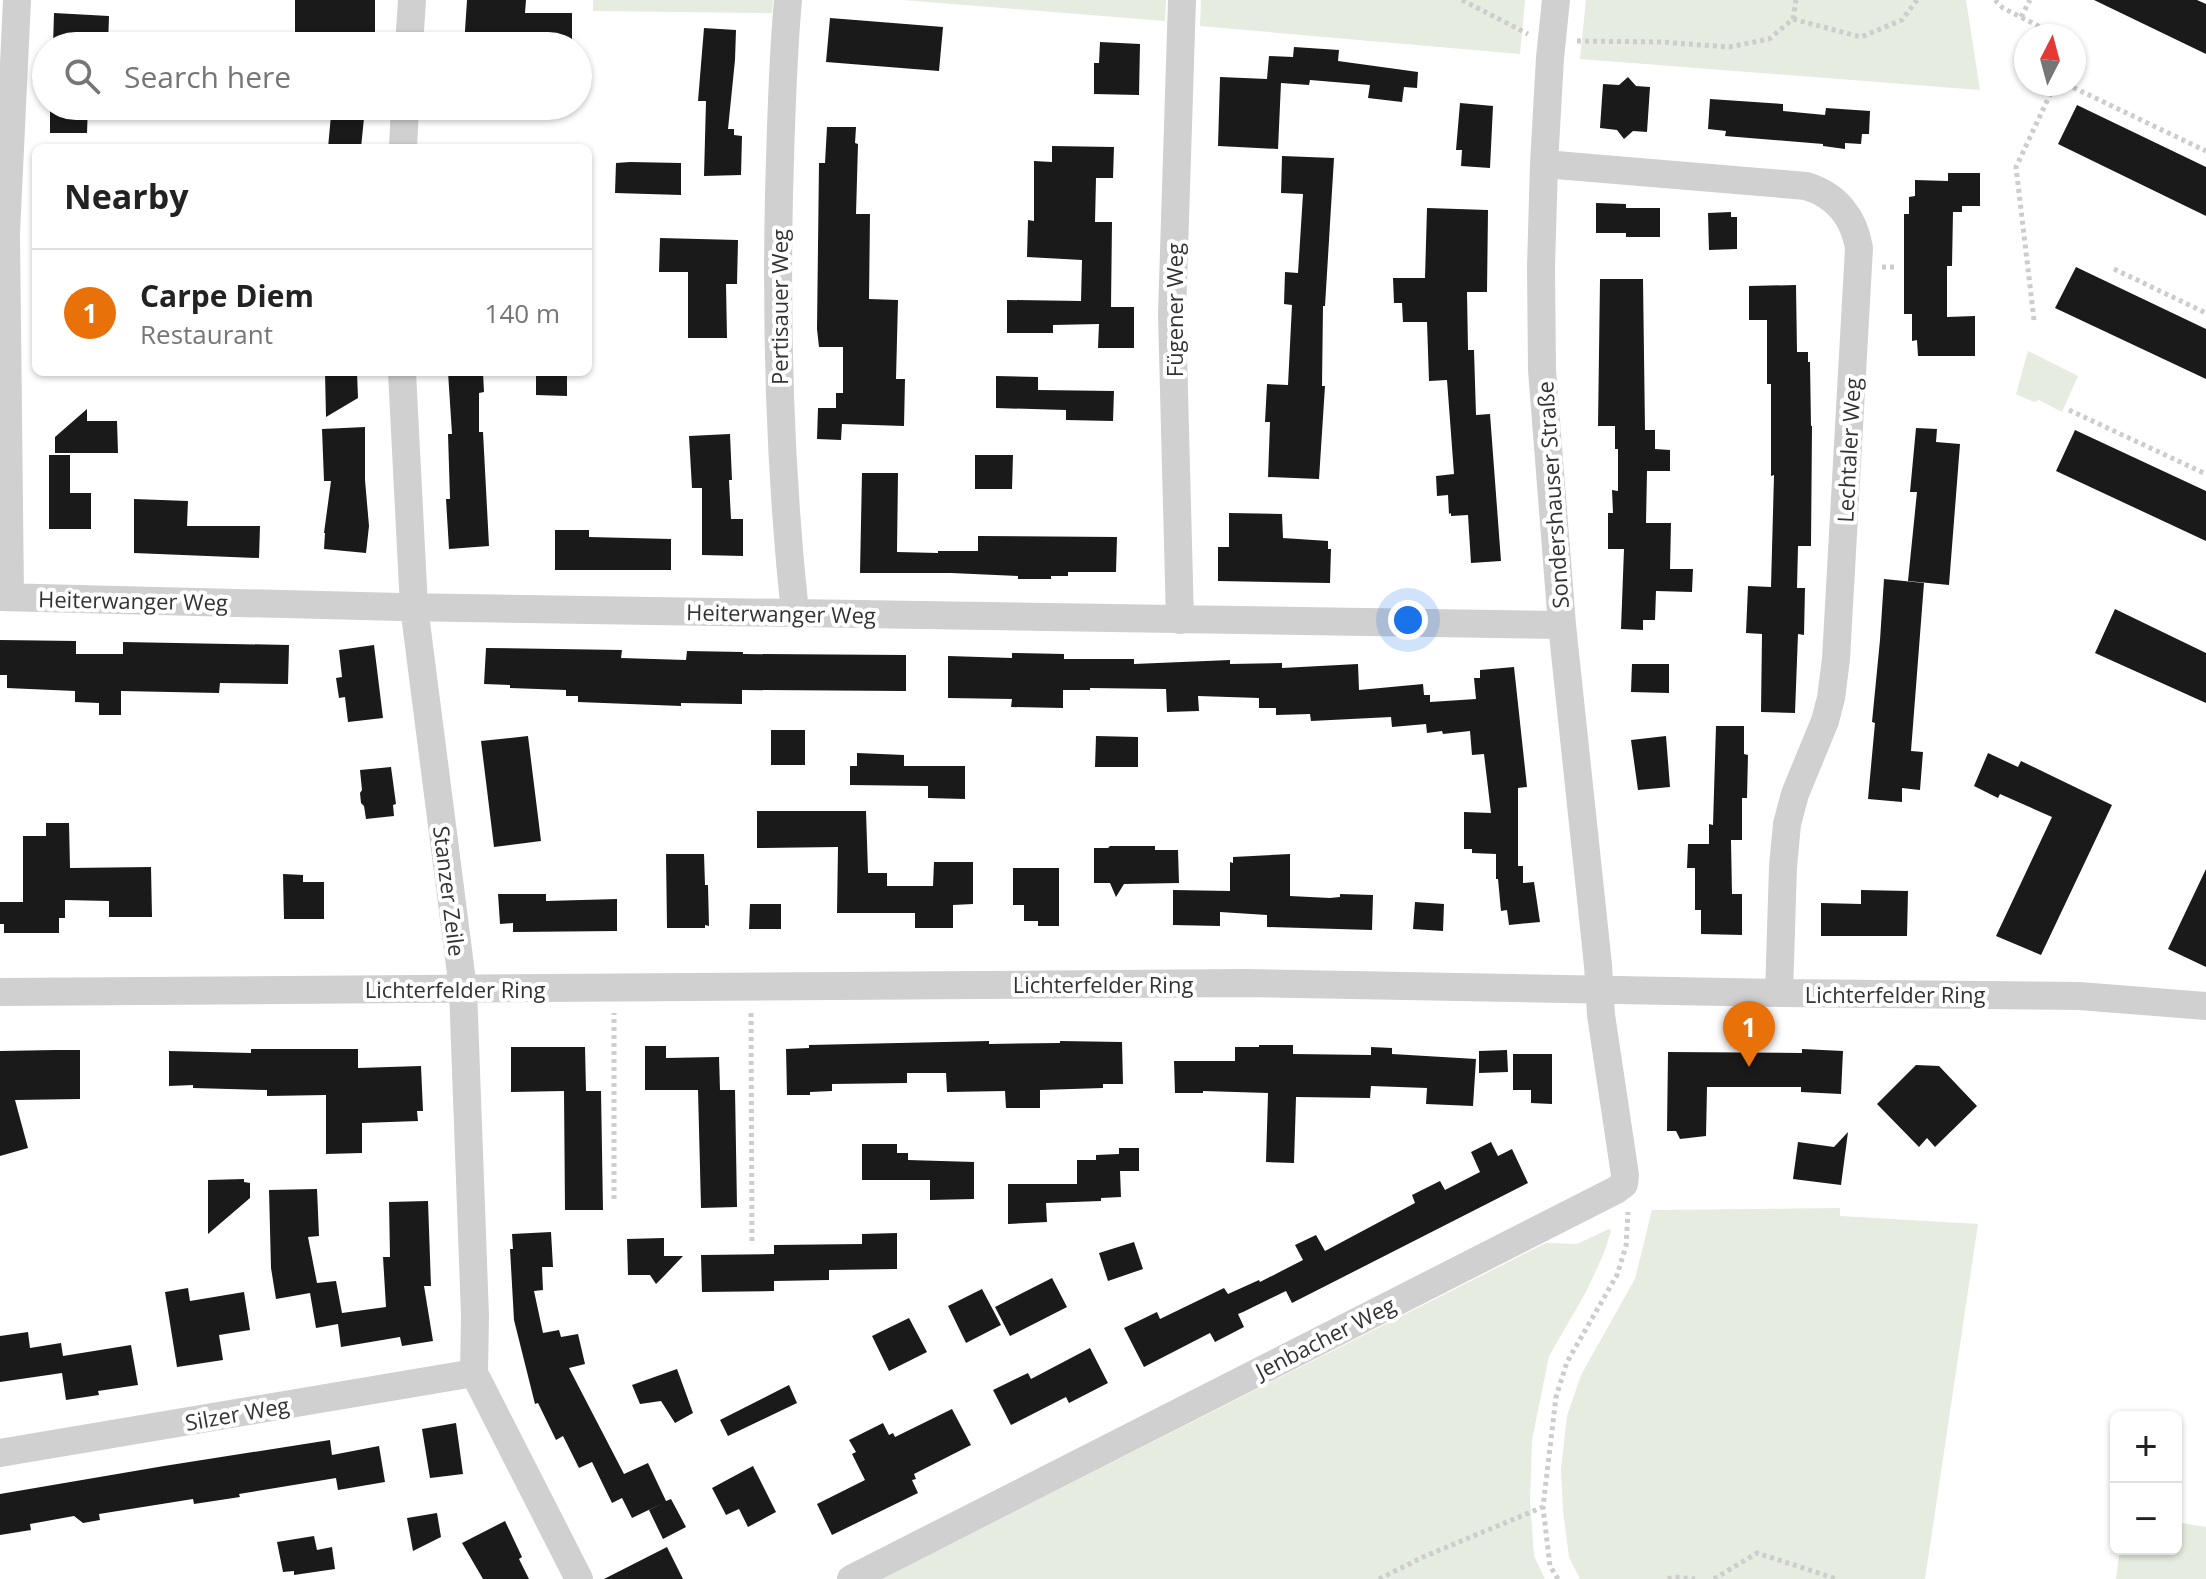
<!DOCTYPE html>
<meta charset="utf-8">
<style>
:root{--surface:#fff;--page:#f6f6f6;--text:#222;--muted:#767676;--line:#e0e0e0;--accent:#e63946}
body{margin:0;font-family:"Open Sans",sans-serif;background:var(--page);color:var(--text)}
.controls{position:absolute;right:24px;bottom:24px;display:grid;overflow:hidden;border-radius:12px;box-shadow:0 2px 6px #0004}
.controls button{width:72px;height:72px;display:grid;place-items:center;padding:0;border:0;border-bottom:2px solid var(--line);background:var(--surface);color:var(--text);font:40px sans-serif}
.compass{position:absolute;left:2014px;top:24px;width:72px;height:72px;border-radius:50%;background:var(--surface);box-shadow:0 2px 6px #0004;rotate:6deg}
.you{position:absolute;left:1408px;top:620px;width:28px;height:28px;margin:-20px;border:6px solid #fff;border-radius:50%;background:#1a73e8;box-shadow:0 0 0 12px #1a73e833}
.badge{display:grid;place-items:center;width:52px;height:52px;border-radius:50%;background:var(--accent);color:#fff;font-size:26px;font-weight:700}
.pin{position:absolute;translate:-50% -66px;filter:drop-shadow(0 2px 4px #0008)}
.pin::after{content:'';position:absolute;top:42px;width:28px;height:24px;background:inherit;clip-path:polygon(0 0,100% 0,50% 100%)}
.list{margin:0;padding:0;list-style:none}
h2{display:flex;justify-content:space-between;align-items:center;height:104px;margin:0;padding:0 32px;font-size:34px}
h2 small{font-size:26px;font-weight:400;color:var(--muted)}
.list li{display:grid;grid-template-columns:52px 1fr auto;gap:24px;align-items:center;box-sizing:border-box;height:128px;padding:0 32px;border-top:2px solid var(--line)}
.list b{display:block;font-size:30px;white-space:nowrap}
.list p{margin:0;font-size:26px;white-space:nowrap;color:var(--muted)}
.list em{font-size:26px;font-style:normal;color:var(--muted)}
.icon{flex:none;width:44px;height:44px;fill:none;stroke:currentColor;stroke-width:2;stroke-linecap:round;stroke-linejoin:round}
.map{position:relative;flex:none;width:2206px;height:1579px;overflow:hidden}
.search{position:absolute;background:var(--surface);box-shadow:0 2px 6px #0004;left:32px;top:32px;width:560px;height:88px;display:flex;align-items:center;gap:20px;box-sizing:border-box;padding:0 28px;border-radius:44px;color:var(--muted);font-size:30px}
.panel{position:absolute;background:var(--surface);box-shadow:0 2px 6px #0004;left:32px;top:144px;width:560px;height:232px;border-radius:12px}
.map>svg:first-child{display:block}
</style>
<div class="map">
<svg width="2206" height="1579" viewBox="0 0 2206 1579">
<rect width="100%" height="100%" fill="#fff"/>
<path fill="#e6ecdf" d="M593,0H773L772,13L593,11Z
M903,0H1166L1165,21Z
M1201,0H1525L1520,54L1200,26Z
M1586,0H1966L1980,90L1580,59Z
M2028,351L2078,376L2062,412L2039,400L2034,402L2016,394Z
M1840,1208V1216L1978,1224L1925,1579H1580L1569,1557L1563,1511L1561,1469L1567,1416L1581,1375L1635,1279L1652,1210Z
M1609,1229L1611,1231L1604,1253L1586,1292L1549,1356L1532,1440L1530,1500L1534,1556L1545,1579H881L1546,1243L1577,1244Z
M2176,1522L2206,1527V1579H2116L2120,1549H2176Z"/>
<path fill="#1a1a1a" d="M295,0H375V36H334V46H295Z
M467,0H526L525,13H572V43L547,42V46H464Z
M2094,0H2197L2206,4V54Z
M54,13L109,16L108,46H53Z
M830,18L943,27L939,71L826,62Z
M704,28L736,30L735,60L728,129H734V135L742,136L741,175L704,176L706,101H698Z
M1100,42L1140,44L1139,95L1094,94V63H1099Z
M1294,47L1339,50L1338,61L1418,72L1417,88L1404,87L1402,102L1368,98L1370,85L1310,80L1309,85L1281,83L1278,149L1218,146L1220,77L1267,79L1269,56L1293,57Z
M1628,77L1636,86L1650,87L1647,132L1633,131L1624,139L1617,130L1600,128L1603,84L1619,85Z
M1710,99L1783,104V111L1825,115L1826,108L1870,111L1869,134H1862L1861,144L1845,143V149L1823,146V144L1725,136L1726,131L1708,129Z
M1460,103L1493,106L1490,168L1461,166L1462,150H1456Z
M2077,105L2206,167V216L2058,144Z
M50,106H88L87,133H50Z
M331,115L364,118L361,148H328Z
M827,127H856L855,143L858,144L856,214H870L869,299L898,300L896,379H905L904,426L842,424L841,440L817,439L818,408H836V393H843V347H819L817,329L819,163H825Z
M1052,146L1114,147L1113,178H1096L1095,222H1112L1111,307H1134V348H1098L1099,324L1053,325V333H1007V300L1081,301L1082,260L1027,257L1028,220L1034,221V161L1052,162Z
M1282,156L1334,158L1325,306H1323L1322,386H1325L1319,479L1268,477L1270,422H1265L1267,384L1288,385L1292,305L1284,304L1285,272L1298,273L1303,194L1281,193Z
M630,162L681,163V195L615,193L616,163Z
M1948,173H1980V206H1962V212H1953L1952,266H1947V317L1975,316V356H1918L1917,340L1912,341V314H1904V214H1909V197L1915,196V180L1948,181Z
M1596,203L1626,204V208H1660V237H1626V233H1596Z
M1427,208L1488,210L1487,292H1467L1468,350H1474L1476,415L1490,414L1501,561L1471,563L1468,515L1451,516V513L1449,514L1448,495L1437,496L1436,476L1454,474L1447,380L1429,381L1427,322H1403L1402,303H1394L1393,278H1425Z
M1731,212V217H1737V249L1709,250L1708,213Z
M660,238L738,240L737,284H726L727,338H688V272H659Z
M2076,267L2206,329V379L2055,308Z
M1600,279H1643L1645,430H1655V449L1670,450V471H1647L1646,523H1671L1670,569H1693L1692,592L1656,591L1655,620H1643V630L1621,629L1624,549H1608V513H1613L1612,490L1618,491V449H1615V426H1598Z
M1796,285L1797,352H1808V362H1810L1811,426H1812L1811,546H1798L1797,588H1805L1804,635L1798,634L1795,713L1761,712L1762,634L1746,633L1748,586L1771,587L1774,475L1771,476V384H1767V320H1749V286Z
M325,372H357L358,398L326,417Z
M448,372H483L484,392L479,393V432H483L489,546L449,549L446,499H450L448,434H452Z
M536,372H567V396L536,395Z
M996,376L1038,377V390L1114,391L1113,421L1066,420V410L996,408Z
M87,409V421H117L118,453H55V437Z
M365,427V480L369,526L366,553L324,549L325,533H324L331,481H324L322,429Z
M1916,428L1937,429L1936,442L1960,444L1949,585L1908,581L1917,492H1910Z
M2075,430L2206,491V541L2056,471Z
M730,434L732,480H729L731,519H743V556L702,555V488H692L689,436Z
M49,455H70V493H91V529H49Z
M975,455H1013L1012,489H975Z
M862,473H898L897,552L938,553V551H978V536L1117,537L1116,572H1068V576H1051V579H1018V576L951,573H860Z
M134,499L188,501L187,526H260L259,558L134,553Z
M1229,513L1282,514L1283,538L1328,541V549H1331L1330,583L1218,581V547H1229Z
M555,530H589V537L671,539V570H555Z
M1884,579L1924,583L1911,751L1923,752L1920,790L1902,788V802L1868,799L1875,723L1872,722L1880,640Z
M2115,609L2206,653V703L2095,653Z
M0,640L76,641V654H123V642L289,645L288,684L220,683L219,693L121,691V715H99V703L75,702V691L7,688V675H0Z
M374,645L383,718L348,722L345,697L339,698L336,678L342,677L339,650Z
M486,648L622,650L621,658L686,660L687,651L743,652V654L906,655V691L742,690V704L681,703V706L578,702V696H566V690L510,688V685L484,684Z
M1012,653L1064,654V659H1134V664L1230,660V664L1282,663V668L1358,664L1359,690L1423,684L1424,695H1430V702L1476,699L1474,678H1480V670L1514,667L1527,787L1518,788V866H1523V883L1534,882L1540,922L1509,925L1507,910L1501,911L1498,879H1496V854L1472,853V849H1464V812L1491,813L1484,754L1472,755L1470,731L1443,734L1442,731L1427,733L1426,724L1392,727L1391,717L1311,721L1310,714L1276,715V708H1259V698L1198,696L1199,711L1167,712L1166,689L1090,688V690H1063V708L1011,707L1012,699L948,698V656L1012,658Z
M1632,664H1669V693L1631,692Z
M1716,726H1744V754L1748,755L1747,798H1742V840H1731L1732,894H1742V935L1701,934V910H1695V868H1687L1688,844H1709V824L1713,825Z
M771,730H805V765H771Z
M528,736L541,841L494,847L481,741Z
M1096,736L1138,737V767H1095Z
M1666,736L1670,787L1638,790L1631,740Z
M857,753L904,755V766H965V799L928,798V786L850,785V766H857Z
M1988,753L2018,767L2021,761L2112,805L2041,955L1996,936L2052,817L2000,794L1998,798L1974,786Z
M391,767L396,804L393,805L394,816L366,819L364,806L361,803L360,793L362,790L360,770Z
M757,811H866L868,873H887V886H933L934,862H973V904L953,905V928H915V913H837L838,847L757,848Z
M46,823H69L70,868L151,867L152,917H109V901L65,900V918H59V933H4V924H0V902H23V836H46Z
M1110,846H1155V850H1178L1179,883L1124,884L1116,897L1110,883H1094V848H1108Z
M666,854H704L705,885H708L709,926L705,925V928H667Z
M1290,854V896L1330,898L1340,897V894L1373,895L1372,930L1267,927V915L1220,912V926L1173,925V890L1230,891V862L1233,863V857Z
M1013,868H1059V926H1038V921H1024V905H1013Z
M2206,869V967L2168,949Z
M283,874L303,875V882H324V919H284Z
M1861,890L1908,891L1907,936H1821V903L1861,904Z
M498,894H546V901L617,899V931L513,932V923L500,924Z
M1415,902L1444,904L1443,931L1413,929Z
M750,904H781V929H749Z
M989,1041V1044L1060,1043V1041L1122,1042L1123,1084H1103V1088L1040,1090V1108H1006L1005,1091L947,1092L946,1073H907V1083L832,1084V1091L810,1092V1095H787L786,1049L809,1048V1045Z
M1259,1045H1293V1054L1371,1055V1047L1392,1048V1054L1476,1059L1473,1106L1426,1104L1427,1088L1371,1086L1370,1098L1296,1097L1294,1163L1266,1162L1268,1093L1203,1091V1093H1175L1174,1061H1235V1047H1259Z
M645,1046H666V1058L719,1057L720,1090H735L737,1207L701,1208L698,1090H645Z
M511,1047H585L586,1091H601L603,1210H565L564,1091L511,1092Z
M251,1049H358V1068L421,1066L423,1111H417L418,1121L362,1123V1153L326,1154V1095L267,1096V1090L193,1088V1085L169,1086V1051L251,1053Z
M1802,1049L1843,1051L1841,1094L1801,1092V1087H1707L1706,1136L1680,1139L1676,1131H1667L1668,1052L1802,1053Z
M56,1050H80V1099L15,1100L28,1148L0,1156V1051Z
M1507,1050L1508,1072L1479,1073V1051Z
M1513,1054H1552V1104L1531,1103V1090H1513Z
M1916,1065L1939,1066L1977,1106L1935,1147L1927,1138L1919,1147L1877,1104Z
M1848,1132L1841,1185L1793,1179L1798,1142L1834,1147Z
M1491,1142L1498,1156L1512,1149L1528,1183L1292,1303L1286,1291L1243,1312L1238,1314L1244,1327L1215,1342L1210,1333L1144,1367L1124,1328L1157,1312L1160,1319L1224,1288L1228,1294L1259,1280L1260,1282L1303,1260L1295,1245L1316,1235L1325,1251L1415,1203L1412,1195L1440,1181L1445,1190L1480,1172L1471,1152Z
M862,1144H897V1153H908V1160L974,1162V1199L930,1200V1180H862Z
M1119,1148H1139V1171H1120L1121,1197L1101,1198V1201L1046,1203L1047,1222L1008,1224V1184H1077V1160H1096V1155L1119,1154Z
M244,1179V1182L250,1183V1198L208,1234V1180Z
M317,1189L319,1236L308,1237L317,1283L336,1281L342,1313L386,1307L383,1257H390L389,1202L428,1201L431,1286H424L433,1341L402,1346L400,1337L341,1347L338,1324L316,1328L310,1293L276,1299L271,1268L269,1190Z
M551,1232L553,1267H542L543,1290L534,1291L543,1333L559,1330L561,1337L578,1334L585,1364L569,1368L624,1474L648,1463L666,1501L671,1499L686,1527L663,1539L649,1510L661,1504L632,1518L622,1498L612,1503L592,1462L579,1468L563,1436L556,1440L538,1403L535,1404L514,1320L510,1249H513L512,1234Z
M897,1233V1269L829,1270V1280L774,1281V1291L702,1292L701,1255L774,1254V1245L862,1244V1234Z
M664,1238V1256H683L665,1275L656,1284L650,1275H628L627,1239Z
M1134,1242L1143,1269L1108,1281L1099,1253Z
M1052,1278L1067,1307L1010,1336L995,1307Z
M188,1288L190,1301L244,1292L250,1330L219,1335L223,1360L177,1367L165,1292Z
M982,1289L1001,1325L966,1343L948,1306Z
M909,1318L927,1352L889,1371L872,1336Z
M28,1332L30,1348L61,1343L63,1356L131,1345L138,1385L98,1391L99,1395L66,1400L62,1373L0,1382V1336Z
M1090,1348L1108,1383L1069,1403L1066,1397L1011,1425L993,1390L1028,1373L1031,1379Z
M677,1369L693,1413L675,1423L661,1401L640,1404L632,1385Z
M789,1385L797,1403L728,1436L720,1420Z
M952,1409L971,1445L914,1474L916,1479L912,1480L918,1493L832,1535L817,1504L865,1480L852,1454L856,1452L849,1440L883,1423L889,1435L893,1433L895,1437Z
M456,1423L463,1474L430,1478L422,1429Z
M330,1440L332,1455L379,1446L385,1482L338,1490L336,1478L239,1494L240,1497L194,1504L193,1499L99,1514L100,1520L83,1523L74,1516L30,1524L31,1530L0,1535V1494L164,1466Z
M753,1466L776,1512L748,1527L739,1509L726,1515L712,1488Z
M437,1513L441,1537L413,1551L407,1518Z
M505,1521L522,1557L519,1559L529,1579H483L462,1543Z
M314,1536L317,1550L332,1547L335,1569L294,1575V1571L283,1572L277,1542Z
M667,1547L683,1579H604Z"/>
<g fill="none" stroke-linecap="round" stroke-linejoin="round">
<path stroke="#cdcdcd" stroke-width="5" stroke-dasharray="4 4" stroke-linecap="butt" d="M1462,0L1528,34
M1995,0L2003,8L2058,36
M2021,17L2030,0
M1793,19L1861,37L1902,20L1917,0
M1577,41L1661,42L1729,47L1769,39L1793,19L1796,0
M2066,84L2206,151
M1882,267H1896
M2114,269L2206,313
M2034,320L2016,167L2055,84
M2069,410L2206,474
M751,1013L752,1244
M614,1199V1013
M1379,1579L1423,1557L1543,1507
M1558,1579L1550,1566L1543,1507L1556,1397L1567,1362L1617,1275L1626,1246L1628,1212
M1668,1579L1673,1577L1695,1579
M1714,1579L1757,1553L1837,1579"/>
<path stroke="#d0d0d0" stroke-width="28" d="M788,0C782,65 781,129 779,194C776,334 780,473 795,613
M409,46L412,0
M403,148L405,106
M1544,164L1806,186C1836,195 1854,217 1859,248L1836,659L1831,698L1825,721L1795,794L1787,824L1783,867L1779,993
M402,372L414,607L463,989L475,1316L474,1373L579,1579
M0,597L400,607L1562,625
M10,597L6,233L17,0
M1180,620L1172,314L1182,0
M0,992L1246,983L1779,993L2079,996L2206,1006
M0,1453L474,1373
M851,1579L1616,1190L1624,1184L1625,1175L1601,1015L1598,965L1562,625L1542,370L1541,267L1544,164L1550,58L1556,0"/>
</g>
<g text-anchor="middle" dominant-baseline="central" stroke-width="8" stroke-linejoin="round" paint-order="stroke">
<g font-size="22" fill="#333" stroke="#fff">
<text transform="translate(779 307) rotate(-90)">Pertisauer Weg</text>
<text transform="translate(1174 310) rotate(-90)">Fügener Weg</text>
<text transform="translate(1848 450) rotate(-87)">Lechtaler Weg</text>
<text transform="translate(1552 495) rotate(-94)">Sondershauser Straße</text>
<text transform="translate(133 600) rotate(1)">Heiterwanger Weg</text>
<text transform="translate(781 613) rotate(1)">Heiterwanger Weg</text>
<text transform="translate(450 891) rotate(83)">Stanzer Zeile</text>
<text x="1103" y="984">Lichterfelder Ring</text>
<text x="455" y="989">Lichterfelder Ring</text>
<text x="1895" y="994">Lichterfelder Ring</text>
<text transform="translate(1325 1337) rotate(-27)">Jenbacher Weg</text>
<text transform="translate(237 1413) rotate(-10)">Silzer Weg</text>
</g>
</g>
</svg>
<div class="controls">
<button>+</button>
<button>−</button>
</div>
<svg class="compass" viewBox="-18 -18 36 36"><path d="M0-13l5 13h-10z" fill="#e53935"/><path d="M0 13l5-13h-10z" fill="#767676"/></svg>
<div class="you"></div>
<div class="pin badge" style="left:1749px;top:1067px;background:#e8710a">1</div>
<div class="search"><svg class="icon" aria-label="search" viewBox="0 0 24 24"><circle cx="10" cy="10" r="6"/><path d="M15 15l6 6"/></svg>Search here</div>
<section class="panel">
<h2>Nearby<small></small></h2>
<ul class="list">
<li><span class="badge" style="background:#e8710a">1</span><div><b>Carpe Diem</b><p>Restaurant</p></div><em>140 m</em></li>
</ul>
</section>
</div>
